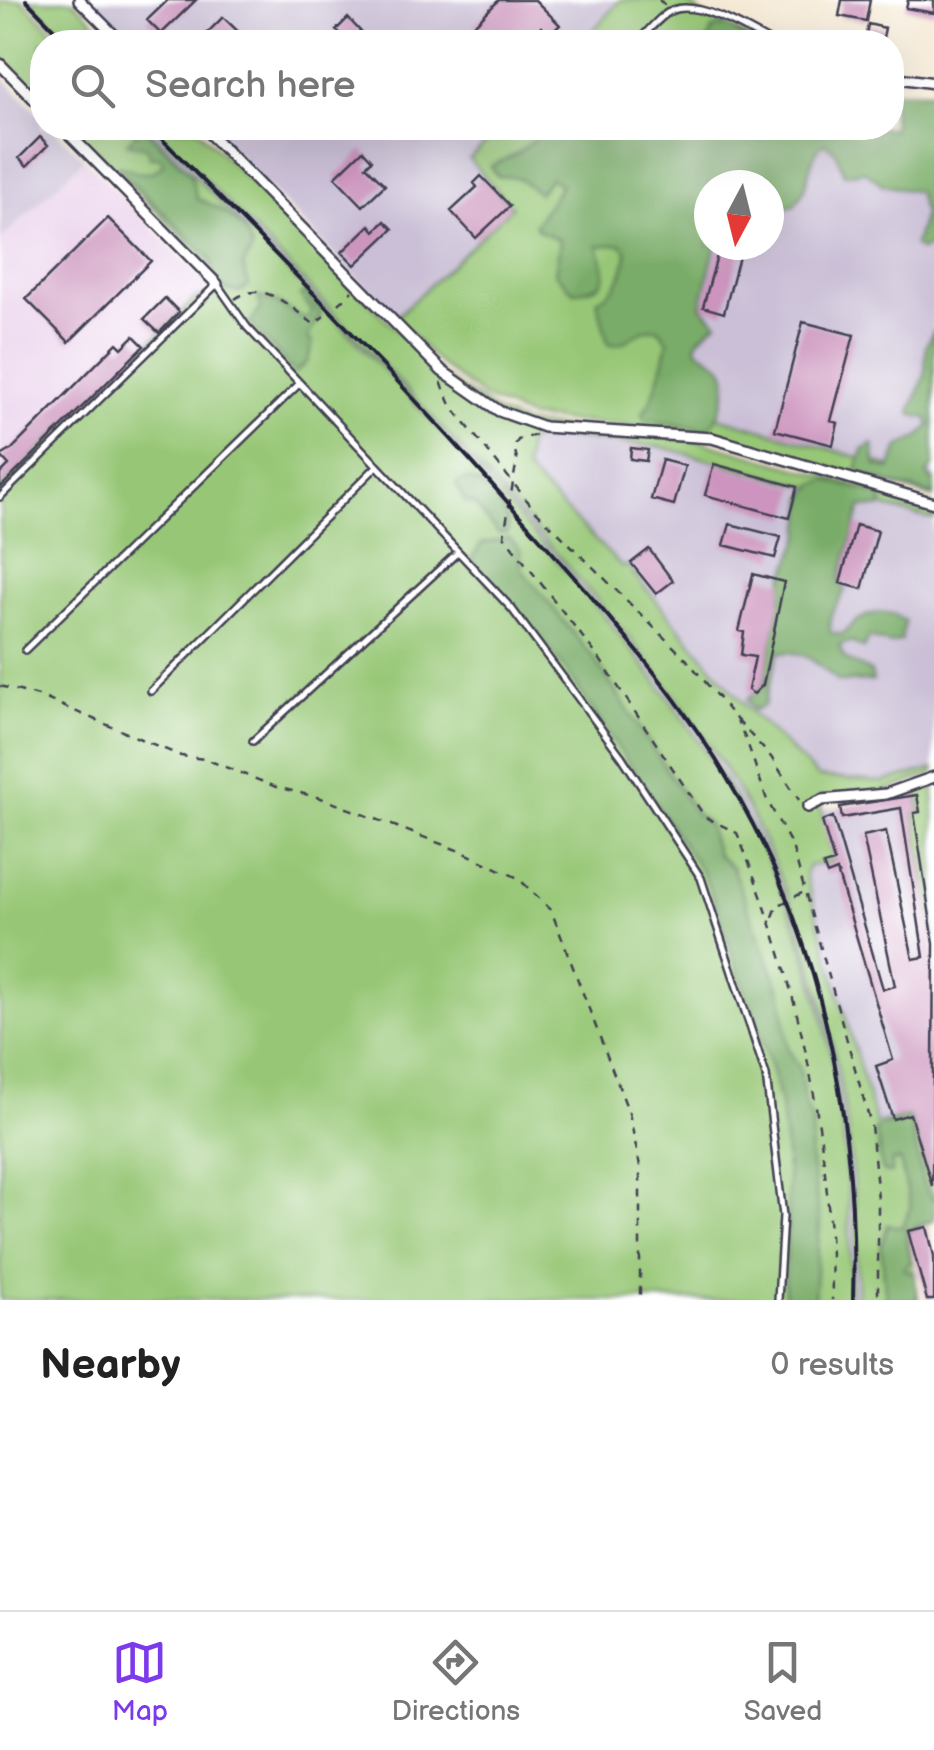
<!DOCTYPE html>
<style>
:root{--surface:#fff;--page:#f6f6f6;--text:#222;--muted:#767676;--line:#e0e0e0;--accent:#7c3aed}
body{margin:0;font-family:"Balsamiq Sans",sans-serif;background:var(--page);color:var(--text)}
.compass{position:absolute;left:694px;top:170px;width:90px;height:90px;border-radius:50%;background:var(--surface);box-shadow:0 10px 40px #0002;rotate:187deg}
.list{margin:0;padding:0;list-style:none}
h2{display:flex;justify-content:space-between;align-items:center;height:130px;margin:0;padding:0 40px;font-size:42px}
h2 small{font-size:32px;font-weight:400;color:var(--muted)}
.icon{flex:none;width:55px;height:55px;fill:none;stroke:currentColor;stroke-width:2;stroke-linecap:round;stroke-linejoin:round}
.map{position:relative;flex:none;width:934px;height:1300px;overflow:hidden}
.search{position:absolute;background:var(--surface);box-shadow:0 10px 40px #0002;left:30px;right:30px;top:30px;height:110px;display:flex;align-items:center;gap:25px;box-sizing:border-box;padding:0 35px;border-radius:40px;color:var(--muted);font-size:38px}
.sheet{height:310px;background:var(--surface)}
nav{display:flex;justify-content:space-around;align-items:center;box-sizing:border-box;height:140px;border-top:2px solid var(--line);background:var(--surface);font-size:28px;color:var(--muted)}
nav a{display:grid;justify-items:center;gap:5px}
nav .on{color:var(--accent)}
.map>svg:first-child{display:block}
</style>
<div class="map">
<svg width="934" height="1300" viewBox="0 0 934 1300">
<rect width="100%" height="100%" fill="#fff"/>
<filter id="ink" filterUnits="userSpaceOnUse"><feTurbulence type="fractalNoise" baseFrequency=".01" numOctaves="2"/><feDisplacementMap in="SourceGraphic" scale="20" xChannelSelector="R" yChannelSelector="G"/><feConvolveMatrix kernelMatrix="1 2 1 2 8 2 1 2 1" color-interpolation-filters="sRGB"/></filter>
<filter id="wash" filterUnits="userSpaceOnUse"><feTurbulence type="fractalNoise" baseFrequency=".0048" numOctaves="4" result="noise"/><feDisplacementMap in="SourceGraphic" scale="40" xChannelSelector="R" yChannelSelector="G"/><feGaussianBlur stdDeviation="2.25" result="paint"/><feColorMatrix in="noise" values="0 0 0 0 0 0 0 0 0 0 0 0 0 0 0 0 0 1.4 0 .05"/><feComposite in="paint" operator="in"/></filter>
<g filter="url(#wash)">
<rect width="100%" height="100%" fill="#f5ead5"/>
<path fill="#ead1ec" d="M84,159L209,286L0,489V240Z"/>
<path fill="#cabfd6" d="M84,0H620L583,42H128Z
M0,74L42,117V128H53L84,159L0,240Z
M147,128H155L451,432L662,679L728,775L768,849L825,1001L850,1129L857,1300H850L844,1129L820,1003L785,901L724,776L659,682L447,435Z
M210,128H502L469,159L512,207L395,318Z
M736,128L934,154V479L659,400L709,245H769V185Z
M543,435L663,447L934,520V769L883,782L818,778L750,711L627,566L622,568L525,470L528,442Z
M917,794L921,812L915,814L934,936V1196L911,1116L876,1125L805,874L809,866L833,860L819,810Z"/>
<path fill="#97c776" stroke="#5c7458" stroke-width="2.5" d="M0,0H22L64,42H42V98L0,55Z
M29,0H73L115,42H71Z
M620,0H685L703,15L759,42H583Z
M72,128H147C275,257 403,386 523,522C625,638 726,755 785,899C837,1027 853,1163 850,1300H0V489L196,298L229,290L207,262Z
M155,128H197L437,371L498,413L526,424L697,440L934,506V520L662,447L543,435L528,442L525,470L622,567L626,565L750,711L818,777L883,782L934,769V774L886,791L819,798L833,861L809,866L805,874L876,1124L911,1116L934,1196V1221L907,1232L919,1300H857C859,1143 834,996 769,852C714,728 618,623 529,523C408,388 282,258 155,128Z
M502,128H736L709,185L659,400L934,479V498L712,433L529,418L486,399L441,365L395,318L512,207L469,159Z
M934,781V936L915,813L921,811L918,795H910Z"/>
<path fill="#79ac67" stroke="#4e6751" stroke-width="2.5" d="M729,26L741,36H752L757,42H707L713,29Z
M892,91L934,92V245L920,250L914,246L924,214L917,192L883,185L865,171L844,174L836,152L825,143C805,155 812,190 793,206L769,209V185H709V245H716L701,306L717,322L698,340L696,347C704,356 716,358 723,368C733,382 720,419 707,429L644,420L643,413C655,398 664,362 668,341L659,329C638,325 625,350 608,343L597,300C616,291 625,273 627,252L621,244L598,246C607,277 613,286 574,292L555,273L560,240L538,230L535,224L561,185L550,178L539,193L516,177L497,176L491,166L518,153L548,128H892Z
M136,128H145L190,173L197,199C219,206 248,224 252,250L243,266L249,285L240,292C215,291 215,276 210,258L117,168L119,165C135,173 151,179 164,163L159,157H150L147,148L127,143L138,132Z
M306,292L321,314L308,336L312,344L308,361L295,373L250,323L261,308L258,297C283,299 289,317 309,318L312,311L300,295Z
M934,330V465L927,475L934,483V495L874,479L857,469L863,450L873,444L876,466L890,469L899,447L918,438L930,425L927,418L912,415L911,410L925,375L926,346Z
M466,479C487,482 512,513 507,533L499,534L474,504L465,502L456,484Z
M826,480L880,495L883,501L880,508L861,507L839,582L845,590L831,615L830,632L842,635C858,615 883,604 905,621L901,641L890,644L869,637L863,648L851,642L839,645L844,658L871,672L873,681L839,682C820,667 806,648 778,653L764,706L754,710L747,699L764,685L785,574L801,536L805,496L815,484Z
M509,538L520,550L522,570L595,660L695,813L708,824L717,855L732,867L782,995L788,1049L800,1069L804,1100L813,1124L810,1156L820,1222L814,1300H784C789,1223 793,1135 769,1061C751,1007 732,954 714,900L703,874L559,660L470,561L481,544Z
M909,1118L924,1186L934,1202V1220L906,1231L911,1261L904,1269L915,1273L917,1300H886L881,1245L888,1225L902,1227L911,1208L900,1161H892L891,1173L883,1172L875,1129Z"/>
<g id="blocks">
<path fill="#cc94be" d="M168,0H196L161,34L147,20Z
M499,0H535L560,25L549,35L541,27L526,42H492L474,25Z
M842,0H870L866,21L839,16Z
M908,0H934V13L906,8Z
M223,17L249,42H198Z
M348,18L361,32L350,42L336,30Z
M868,24L885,28L882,42L865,40Z
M40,137L48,145L27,166L19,158Z
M363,150L372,160L366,166L385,185L363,206L335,177Z
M481,176L510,206L476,238L451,211L477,187L474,183Z
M108,218L151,261L69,342L26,299Z
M385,221L393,229L355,265L342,252L370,225L375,231Z
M720,245H742L724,313L703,307Z
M165,298L179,312L159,333L144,319Z
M803,322L854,335L831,421L838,423L833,445L775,430Z
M134,336L144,346L0,488V474L9,465L1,456L11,450L117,343L122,348Z
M631,448L648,450L646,461L630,459Z
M662,460L685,466L674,505L651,499Z
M714,464L797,487L789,518L705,495Z
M730,524L781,537L775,558L724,545Z
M856,525L878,531L862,589L840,583Z
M649,549L673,581L656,594L631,563Z
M753,574L784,582L763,685L754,694L748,690L755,657L741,655L744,632L739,631Z
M917,795L920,812L914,813L934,943L932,1186L910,1114L893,1119L876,1066L893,1060L837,871L827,875L823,865L834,862L822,821L833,817L883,989L895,986L863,836L886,831L913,959L924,957L901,808L842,818L840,807Z
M927,1227L934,1256V1300H927L908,1231Z"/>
</g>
</g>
<g filter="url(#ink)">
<use href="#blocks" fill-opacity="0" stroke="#424052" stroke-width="2.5"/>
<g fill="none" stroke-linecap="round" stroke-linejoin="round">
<g stroke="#424052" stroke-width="10">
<path id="service" d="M637,42C647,33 660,15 673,10C699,0 748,30 770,42
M0,497L217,284L247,327L512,609L622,757L701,878L766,1075L783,1216L778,1300
M25,650L299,384
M151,691L376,467
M253,741L457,553"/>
</g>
<g stroke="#424052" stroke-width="14">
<path id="minor" d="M79,0L121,42
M0,64L42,107
M892,77L934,83
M63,128L217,284
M204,128L442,371L499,411L544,427L712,438L934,503
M808,807L822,800L886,794L934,777"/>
</g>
<path stroke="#424052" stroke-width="2.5" stroke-dasharray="8 8" stroke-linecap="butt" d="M659,0L666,6
M235,299C265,278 291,309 314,324L324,316
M339,304L352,291
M441,382L452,407L534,509L687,660L736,719L747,742L767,800L792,846L871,1125L878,1199V1300
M536,435L518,440L514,447L517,459L504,536L599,658L705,817L737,833C800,987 831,1134 832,1300
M0,686L39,696L181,756L205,759L276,787L321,798L465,853L518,878L551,910L629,1113L640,1166V1300
M737,720L771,757L799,800
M773,917L777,906L804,892"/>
<use href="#service" stroke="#fff" stroke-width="5"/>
<use href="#minor" stroke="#fff" stroke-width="9"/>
<path stroke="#22223b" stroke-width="4" d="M26,0L67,42
M151,128C273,251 396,375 511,506C587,592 668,678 727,778C822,936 858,1118 853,1300"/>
</g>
</g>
</svg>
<svg class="compass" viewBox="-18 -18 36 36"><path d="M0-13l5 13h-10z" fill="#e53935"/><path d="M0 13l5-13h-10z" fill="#767676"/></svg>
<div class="search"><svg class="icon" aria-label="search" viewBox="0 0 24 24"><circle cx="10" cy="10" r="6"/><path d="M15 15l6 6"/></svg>Search here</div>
</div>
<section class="sheet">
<h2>Nearby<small>0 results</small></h2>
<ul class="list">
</ul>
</section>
<nav>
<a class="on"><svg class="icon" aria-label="map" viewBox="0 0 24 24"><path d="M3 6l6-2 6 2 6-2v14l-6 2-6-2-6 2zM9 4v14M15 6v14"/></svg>Map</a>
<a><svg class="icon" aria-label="directions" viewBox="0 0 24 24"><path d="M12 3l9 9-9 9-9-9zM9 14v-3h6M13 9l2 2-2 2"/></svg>Directions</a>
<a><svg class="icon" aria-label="saved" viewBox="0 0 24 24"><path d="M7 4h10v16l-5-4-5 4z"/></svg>Saved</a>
</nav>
